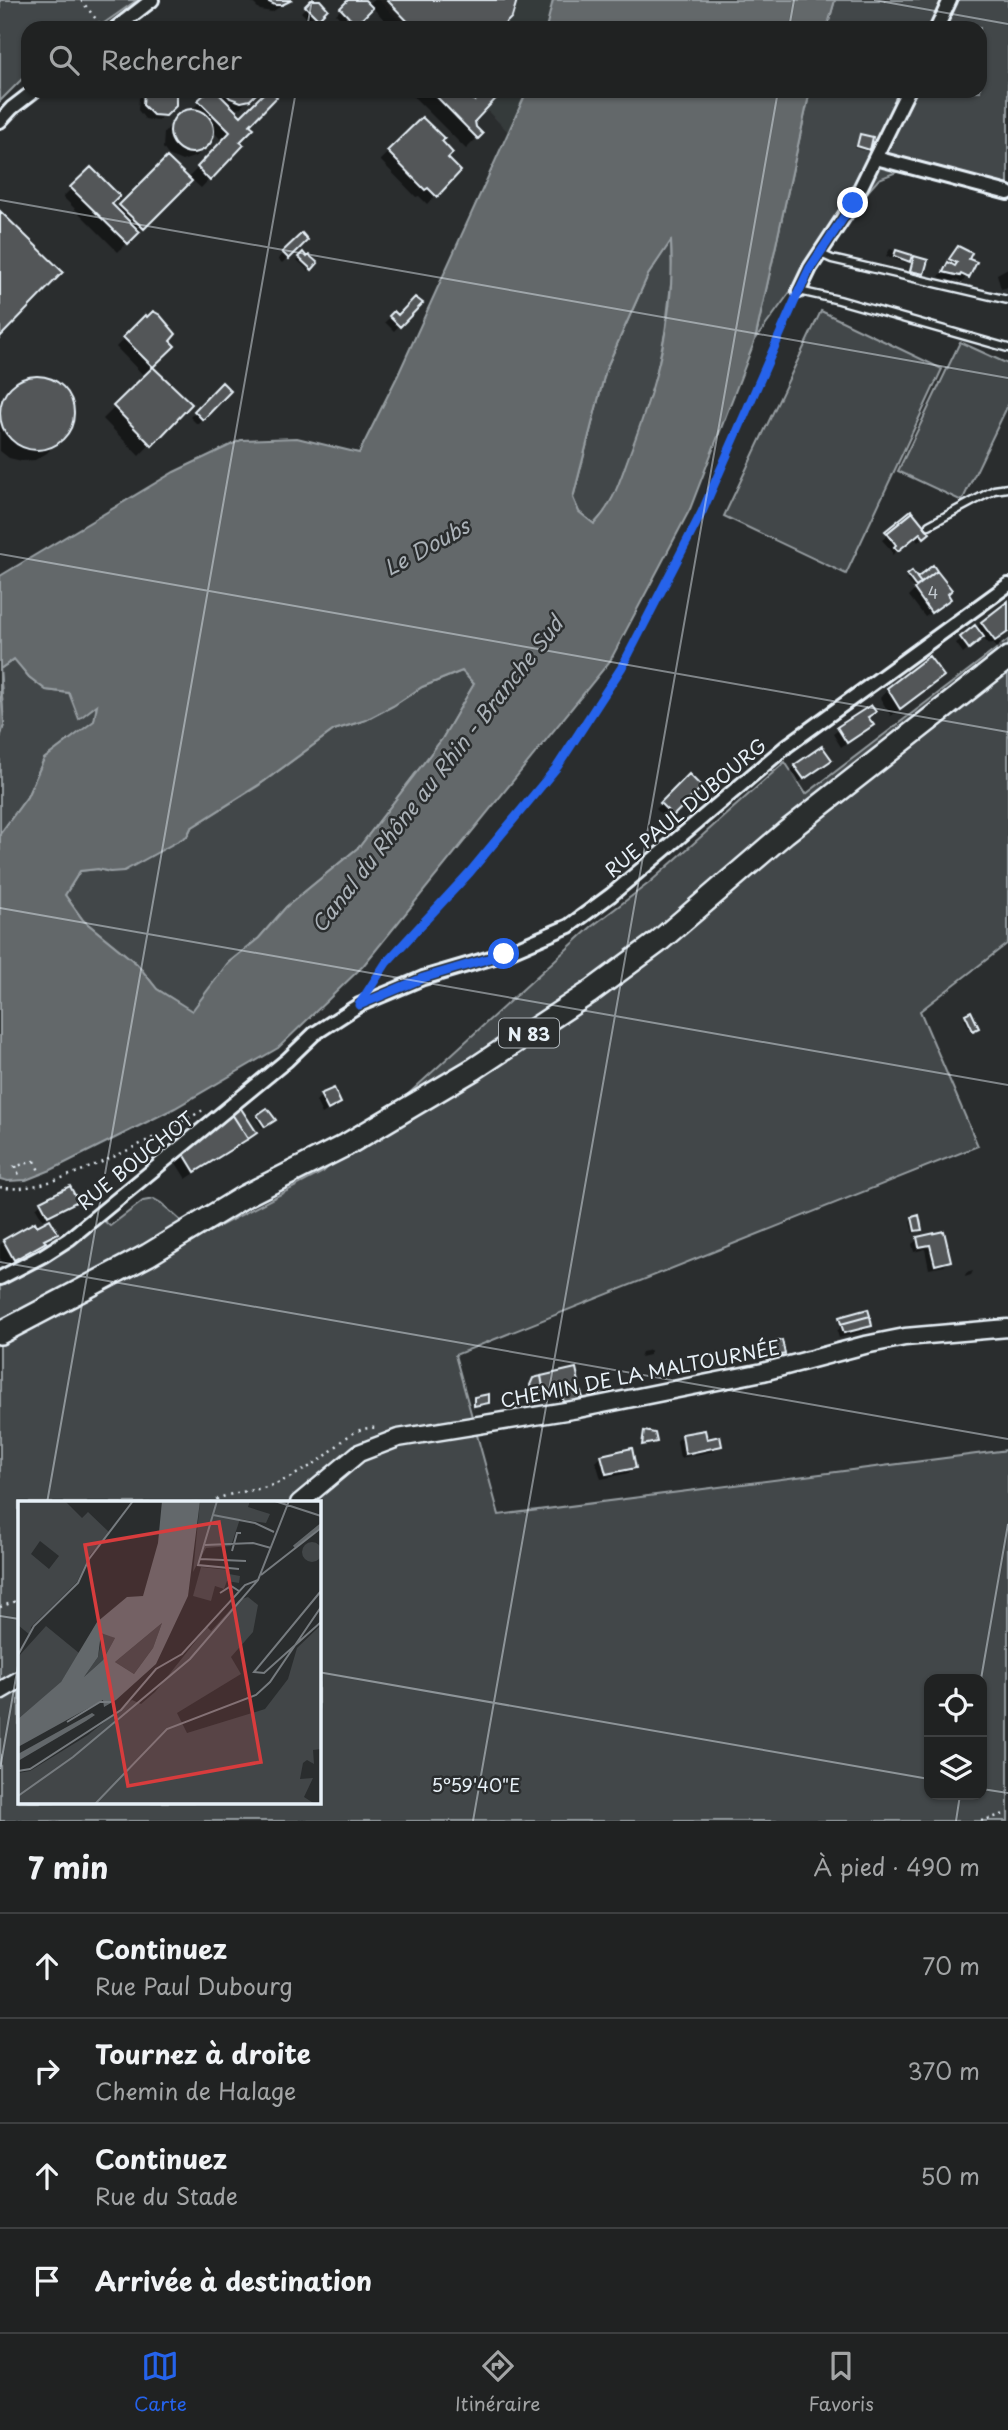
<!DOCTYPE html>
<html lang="fr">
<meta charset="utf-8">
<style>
:root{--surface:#202222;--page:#282a2a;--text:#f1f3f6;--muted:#a2a4a5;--line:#3d3f40;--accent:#2563eb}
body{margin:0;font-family:"Playpen Sans",sans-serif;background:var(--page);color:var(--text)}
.controls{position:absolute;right:21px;bottom:21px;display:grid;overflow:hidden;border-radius:14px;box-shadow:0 2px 5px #0004}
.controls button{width:63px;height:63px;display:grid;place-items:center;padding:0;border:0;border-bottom:2px solid var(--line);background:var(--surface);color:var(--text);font:35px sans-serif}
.stop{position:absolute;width:21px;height:21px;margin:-16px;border:5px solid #2563eb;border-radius:50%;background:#fff}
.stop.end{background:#2563eb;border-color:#fff;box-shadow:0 2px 7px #0008}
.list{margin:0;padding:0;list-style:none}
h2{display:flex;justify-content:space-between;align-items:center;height:91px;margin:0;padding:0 28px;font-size:30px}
h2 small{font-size:23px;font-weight:400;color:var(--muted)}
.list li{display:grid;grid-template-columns:46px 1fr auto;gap:21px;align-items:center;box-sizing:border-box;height:105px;padding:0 28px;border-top:2px solid var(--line)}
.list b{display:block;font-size:26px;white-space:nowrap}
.list p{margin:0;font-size:23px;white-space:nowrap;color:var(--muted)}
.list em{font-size:23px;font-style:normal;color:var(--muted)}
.icon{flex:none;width:38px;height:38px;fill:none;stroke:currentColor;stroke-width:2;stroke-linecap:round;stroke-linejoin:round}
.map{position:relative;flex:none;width:1008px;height:1821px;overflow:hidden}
.search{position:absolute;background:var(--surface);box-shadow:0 2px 5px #0004;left:21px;right:21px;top:21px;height:77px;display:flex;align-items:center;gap:18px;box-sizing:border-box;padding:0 24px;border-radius:21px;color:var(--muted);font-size:26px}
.sheet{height:511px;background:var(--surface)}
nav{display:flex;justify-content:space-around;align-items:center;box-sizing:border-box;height:98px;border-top:2px solid var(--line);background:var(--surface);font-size:19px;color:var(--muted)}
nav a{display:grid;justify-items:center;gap:4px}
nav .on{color:var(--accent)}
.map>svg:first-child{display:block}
</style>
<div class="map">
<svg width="1008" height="1821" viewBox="0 0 1008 1821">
<rect width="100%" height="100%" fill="#2a2d2e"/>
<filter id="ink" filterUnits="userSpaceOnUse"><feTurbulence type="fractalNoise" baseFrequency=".0143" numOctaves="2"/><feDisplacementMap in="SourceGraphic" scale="14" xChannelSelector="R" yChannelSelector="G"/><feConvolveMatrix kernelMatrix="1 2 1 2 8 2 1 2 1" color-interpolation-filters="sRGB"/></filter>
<g filter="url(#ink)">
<path fill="#363a3b" d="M378,0H553L546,28H406Z
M468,91H527L508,132Z"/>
<path fill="#424648" stroke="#959ca0" stroke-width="2" fill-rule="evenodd" d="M0,0H137L97,28H28V73L0,101Z
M835,0H1008V185L919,163L879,179L811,255L801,277L755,340L810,91H980V28H827Z
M671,240L672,276L665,333L651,399L611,505L594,524L579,512L573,498L606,369L648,275Z
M821,311L942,369L846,574L724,516Z
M960,342L1008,364V405L962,501L898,471Z
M1008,640V943L920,1011L978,1146L455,1355L499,1515L1008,1450V1821H0V1286L49,1261L103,1220L110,1226L143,1201L154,1199L161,1203L199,1237L323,1172L591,927L649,883L785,762L806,794ZM19,1503H318V1802H19ZM929,1679H982V1795H929Z
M15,659L29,677L46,690L69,693L97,703L95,721L44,759L27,797L0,834V738L4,725L0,669Z
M462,671L474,684L442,739L360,846L286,907L259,938L228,963L192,1012L157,989L137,964L83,920L65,895L80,871L98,869L110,872L187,837L191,828L258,786L334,730L366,720L393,706L422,687Z"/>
<path fill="#63686b" stroke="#989fa3" stroke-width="2" fill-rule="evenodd" d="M553,0H835L827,28H546Z
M527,91H810L755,340L690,509L610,661L363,966L278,1048L175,1108L51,1170L26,1180L8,1181L0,1179V834L27,797L44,759L94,721L97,705L79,719L69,693L46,690L29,677L14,659L0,669L4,725L0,738V576L174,472L241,440L297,438L359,453L398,375ZM671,241C676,314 656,385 630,453C620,479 614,504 594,524L579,512L573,498L606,369L648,275ZM462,671L474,684L442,739L360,846L286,907L259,938L228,963L192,1011L157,989L137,964L83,920L65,895L80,871L98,869L110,872L124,871L187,836L191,828L263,782L334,730L366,720L393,706L422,687Z"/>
<path fill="#0007" d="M250,0H290L272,12L260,10Z
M313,0H317L326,9L312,23L301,12Z
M351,0H362L368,5L373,0H515L499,28H392L372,7L349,28L336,14Z
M146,91H172L168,113L157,121L145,119L138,110L139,98Z
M210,91H256L240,108L233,110L241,118L268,91H277L247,125L238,142L242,145L201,188L191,179L118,252L63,197L91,169L110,204L116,210L167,159L187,179L223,142L213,131L211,139L197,156L182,161L168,155L163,148L164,133L178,117L192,110Z
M408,91H463L475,103L480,98L483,91H504L474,120V128L481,134L466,149Z
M422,120L440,142L445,158L458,171L427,204L419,196L416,197L380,160Z
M860,136L868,149L866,151L855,148Z
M302,236L306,240L282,263L278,259Z
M890,249L910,256L908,261L906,263L886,256Z
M953,253L975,263L962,283L955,279L953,281L939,277Z
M303,255L316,263L309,271L297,260Z
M915,258L923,273L921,275L909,273Z
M1008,268V287L1001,289L997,274Z
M420,303L394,331L385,322L394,313L398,317Z
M145,317L173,346L150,367L189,404L139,456L103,419L145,377L116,347Z
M36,378L49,380L63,390L70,402L72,416L69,429L47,453L35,460L22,461L9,458L0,451V400L23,381Z
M222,384L229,391L197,424L190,417Z
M913,515L927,533L918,542L914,537L892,555V551L882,540Z
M912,574L916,580L930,576L946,594L944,604L925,617L909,596L915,590L906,579Z
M1008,603V631L997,639L1003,646L998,650L993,643L989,645L982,636L963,653L956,643Z
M942,676L891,716L880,698L888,689Z
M870,707L873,712L867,718L872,725L841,747L833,734Z
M824,765L798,783L790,772L795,766Z
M689,777L699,787L667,820L656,809Z
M966,1016L974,1030L971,1032L964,1018Z
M321,1096L339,1103L322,1114L316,1101Z
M258,1116L271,1122L262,1128L256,1118Z
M249,1138L186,1179L176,1163L185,1155Z
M75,1201L70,1206L43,1220L36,1208L41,1203Z
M913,1218L920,1229L913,1233L910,1221Z
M36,1228L55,1232L35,1250L5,1267L0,1258V1245L4,1241Z
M943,1233L950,1260L944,1266L929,1269L925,1249L914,1252L912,1244L918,1239Z
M973,1271L971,1275L965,1277L966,1273Z
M840,1318L871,1325L865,1331L839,1338L837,1331L840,1328L838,1320Z
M772,1344L783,1353L773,1358L770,1347Z
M651,1350L649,1355L640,1357L642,1352Z
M533,1380L575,1383L582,1399L560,1408L554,1394L538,1398L536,1401L528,1403L527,1400L530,1397L528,1389Z
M682,1435L706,1441L720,1445L714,1451L680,1458L677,1441Z
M602,1456L634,1467L629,1473L601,1479L596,1462Z"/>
<path fill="#535759" stroke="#e8f1f8" stroke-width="2" d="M265,0H292L282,5H275Z
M311,0H320L328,9L318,19L305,6Z
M348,0H365L373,8L356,25L340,8Z
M387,0H517L512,17L501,28H414Z
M176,91V106L166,116L153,115L143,105L144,91Z
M208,91H216L241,116L266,91H271L277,97L250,125L254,128L240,142L244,145L210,181L197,167L230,132L198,100Z
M224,91H259L250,100L241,102L230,98Z
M431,91H465L475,101L485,91H503L475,121L476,127L483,134L478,139Z
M170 131a22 22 0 1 1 44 0a22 22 0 1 1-44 0Z
M422,117L445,139L442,141L453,153L448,158L461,171L437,197L428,188L425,190L387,151Z
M860,134L873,137L870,150L857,146Z
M167,157L192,181L144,229L119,205Z
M91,167L120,196L112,204L140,232L128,244L70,187Z
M0,211L63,272L0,337Z
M302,233L308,240L289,259L282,252Z
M958,246L972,253L969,259L977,262L969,278L961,274L960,276L943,272L948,262L955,266L957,263L949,259Z
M896,250L912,255L910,262L894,256Z
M303,252L307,257L309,255L318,263L312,270L298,257Z
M914,256L928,260L924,274L910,271Z
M415,297L423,303L400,327L389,316L394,311L398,315Z
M153,311L160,315L176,334L170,341L175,346L153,367L123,337L145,315L147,317Z
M153,367L192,404L152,446L113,406Z
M0 413a37 37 0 1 1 74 0a37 37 0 1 1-74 0Z
M222,382L231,391L203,420L194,411Z
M911,510L913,512L887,533L885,531Z
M913,512L930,533L924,538L920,533L898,551L894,547L896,545L887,533Z
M933,565L937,571L921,583L917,578Z
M912,571L921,583L916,587L907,575Z
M937,571L952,590L948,594L951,599L931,613L914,589Z
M1008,601V632L995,641L981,622Z
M975,625L984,637L969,649L960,637Z
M929,656L944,676L900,709L887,688Z
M871,705L876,712L868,717L874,725L847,743L837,727Z
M822,746L832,760L804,779L794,765Z
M689,774L702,787L673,816L660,803Z
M971,1011L979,1028L973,1031L965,1014Z
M334,1088L341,1103L328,1110L320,1094Z
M240,1107L257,1133L248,1139L232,1114Z
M267,1108L276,1120L265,1127L257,1115Z
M232,1114L248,1139L195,1172L184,1154Z
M70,1186L78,1201L48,1216L40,1201Z
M919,1215L922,1230L915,1231L912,1217Z
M50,1219L58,1233L44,1240L46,1242L14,1260L3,1240L35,1222L37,1226Z
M944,1231L951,1261L935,1265L930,1245L919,1247L917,1237Z
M868,1309L870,1316L841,1324L839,1317Z
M870,1316L872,1326L844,1333L841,1324Z
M782,1340L785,1354L775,1357L771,1343Z
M576,1368L579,1382H577L584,1400L565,1404L559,1390L544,1393L541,1376Z
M541,1376L544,1392L532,1395L530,1385L533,1378Z
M489,1394V1403L474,1406V1397Z
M705,1430L707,1439L720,1436L722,1446L685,1454L682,1434Z
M644,1431L655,1433L657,1442L642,1445Z
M632,1448L636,1468L606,1474L601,1455Z"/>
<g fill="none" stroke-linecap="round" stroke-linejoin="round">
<g stroke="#e8f1f8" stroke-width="11">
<path id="service" d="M821,254L832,259L1008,300
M799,291L839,300L1008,348
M929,525L994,490L1008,488"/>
</g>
<g stroke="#e8f1f8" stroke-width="18">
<path id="minor" d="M116,28L152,0
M937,28L950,0
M0,121L12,108L34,91
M876,158L1008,193
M799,291L810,268L853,203L908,91
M0,1278L44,1255L69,1239L287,1060L314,1034L359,1005L423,978L504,954L569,926L611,895L788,745L1008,585"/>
</g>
<g stroke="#e8f1f8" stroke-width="21">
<path id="tertiary" d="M299,1503L359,1453L398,1438L578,1409L763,1372L865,1345L905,1337L1008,1328
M0,1691L19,1680"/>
</g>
<g stroke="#e8f1f8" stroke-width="26">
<path id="primary" d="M0,1333L148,1255L245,1196L346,1145L474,1069L589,993L658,942L785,833L1008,658"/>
</g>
<path stroke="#e8f1f8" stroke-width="2.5" stroke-dasharray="2 5" stroke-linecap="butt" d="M81,0L103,28
M372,985L386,963L470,872L557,767L622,666L702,512L794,302
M35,1161L40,1174
M16,1166L20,1179
M13,1167L39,1160
M0,1187C43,1199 164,1133 203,1110
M210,1503C228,1492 247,1492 267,1487C281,1483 307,1469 320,1460C340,1446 351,1425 379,1428
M0,1607L19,1600
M981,1821L1008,1813"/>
<use href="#service" stroke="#2a2d2e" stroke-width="6"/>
<use href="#minor" stroke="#2a2d2e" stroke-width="12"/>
<use href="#tertiary" stroke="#2a2d2e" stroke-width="16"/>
<use href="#primary" stroke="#2a2d2e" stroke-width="21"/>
</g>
</g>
<g fill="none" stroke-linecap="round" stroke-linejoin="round" filter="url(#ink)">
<path stroke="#2563eb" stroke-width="9" d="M504,954L423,978L359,1005L386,963L470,872L557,767L622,667L702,512L799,291L810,268L853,203"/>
</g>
<path fill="none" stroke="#e8f1f8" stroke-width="2" stroke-opacity="0.45" d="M874,0L1008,24M307,28L312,0M789,28L794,0M0,200L1008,378M0,554L1008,732M0,908L1008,1085M0,1262L1008,1439M47,1503L296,91M0,1616L19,1619M318,1672L929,1779M981,1679L1008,1524M0,1769L19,1660M982,1789L1008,1793M473,1821L778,91M956,1821L960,1795"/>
<g text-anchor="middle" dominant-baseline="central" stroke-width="5" stroke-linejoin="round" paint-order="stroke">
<g font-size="16" fill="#c3cad0">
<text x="933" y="592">4</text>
</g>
<rect fill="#2a2d2e" stroke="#afb6bb" stroke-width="2" x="499" y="1018.5" width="60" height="29" rx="5"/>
<g font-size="18" font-weight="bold" fill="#e8f1f8">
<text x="529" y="1033">N 83</text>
</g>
<g font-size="19" fill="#e8f1f8" stroke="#2a2d2e">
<text transform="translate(685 807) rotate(-40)">RUE PAUL DUBOURG</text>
<text transform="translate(135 1160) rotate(-39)">RUE BOUCHOT</text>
<text transform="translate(640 1373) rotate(-11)">CHEMIN DE LA MALTOURNÉE</text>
</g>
<g font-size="21" font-style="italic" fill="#acb3b9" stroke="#2a2d2e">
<text transform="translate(426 546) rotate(-29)">Le Doubs</text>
<text transform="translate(436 774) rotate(-52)">Canal du Rhône au Rhin - Branche Sud</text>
</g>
</g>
<g transform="translate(18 1501)">
<rect width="303" height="303" fill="#2a2d2e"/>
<path d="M0,0H47L64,17L70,11L92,32L72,54L59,81L13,126L12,134L0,124ZM22,40L41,55L31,68L13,53ZM182,0H232L230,6L252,13L248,22L222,18L213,45L188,47L175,71ZM284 51a10 10 0 1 1 20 0a10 10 0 1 1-20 0ZM183,66L211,69V73L222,75L221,82L209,80L206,88L197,85L193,100L175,95ZM230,96L240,104L235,131L213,156L223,173L159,212L169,232L247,208L270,178L279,147L303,124V248L295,249L296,263L289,259L285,262L282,278L295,277L286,296L297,303H0V272L12,270L70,234L114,199L123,203L137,191L189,126L193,130L221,99ZM144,122L135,147L116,173L97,161ZM28,125L61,152L42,183L0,218V156ZM85,131L97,137L85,159L66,176L80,156Z" fill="#424648" fill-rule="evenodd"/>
<path d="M144,0H182L170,95L138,163L98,199L86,206L85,199L0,246V218L43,181L79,121L109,96L125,95L140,42ZM144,122L135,147L116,173L97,161ZM83,132L97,137L85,159L66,176L80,156ZM74,212L77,214L68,220L0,260V253Z" fill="#63686b" fill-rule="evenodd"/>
<path fill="none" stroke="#63686b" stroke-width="3.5" d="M276,46L303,24"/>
<path fill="none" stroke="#767b7f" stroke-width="2" d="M199,0L180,64L221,68M257,0L303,15M195,14L237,22L256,31M187,44L235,42L253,47M214,50L219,32H223M182,58L228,60M243,74L303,27M303,90L236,171L246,172L303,121M202,92L213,85L221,90M0,154L16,125L60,82L71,58L115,0M49,221L82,201H93M0,270L12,268L103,209L138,168L164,153L227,84L240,79M0,295L55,256L172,158L240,79L271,0M77,303L149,228L238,194L252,181L303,106"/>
<path fill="#d83c3d" fill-opacity="0.15" stroke="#d83c3d" stroke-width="3.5" d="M201,21L243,261L110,285L67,44Z"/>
<rect width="303" height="303" fill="none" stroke="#e8f1f8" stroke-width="3.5"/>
</g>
<g font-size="18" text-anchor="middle" fill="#e8f1f8" stroke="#2a2d2e" stroke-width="5" stroke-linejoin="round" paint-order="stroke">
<text x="476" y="1792">5°59'40"E</text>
</g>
</svg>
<div class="controls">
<button><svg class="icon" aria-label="locate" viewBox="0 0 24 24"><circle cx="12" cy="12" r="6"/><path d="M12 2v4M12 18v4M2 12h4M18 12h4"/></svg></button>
<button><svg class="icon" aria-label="layers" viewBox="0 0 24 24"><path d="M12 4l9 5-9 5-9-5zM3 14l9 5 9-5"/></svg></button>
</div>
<div class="stop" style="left:504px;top:954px"></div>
<div class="stop end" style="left:853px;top:203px"></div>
<div class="search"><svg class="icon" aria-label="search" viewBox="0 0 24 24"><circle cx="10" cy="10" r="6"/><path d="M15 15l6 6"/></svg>Rechercher</div>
</div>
<section class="sheet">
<h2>7 min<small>À pied · 490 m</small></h2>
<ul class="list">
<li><svg class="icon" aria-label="ahead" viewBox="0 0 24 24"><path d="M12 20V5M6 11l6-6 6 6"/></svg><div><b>Continuez</b><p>Rue Paul Dubourg</p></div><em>70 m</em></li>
<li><svg class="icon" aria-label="right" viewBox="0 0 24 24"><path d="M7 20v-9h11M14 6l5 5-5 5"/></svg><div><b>Tournez à droite</b><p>Chemin de Halage</p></div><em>370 m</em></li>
<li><svg class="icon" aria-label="ahead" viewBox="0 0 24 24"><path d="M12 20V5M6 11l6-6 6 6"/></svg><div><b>Continuez</b><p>Rue du Stade</p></div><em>50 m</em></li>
<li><svg class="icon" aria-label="arrive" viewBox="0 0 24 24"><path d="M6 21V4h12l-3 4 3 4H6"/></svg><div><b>Arrivée à destination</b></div></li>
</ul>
</section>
<nav>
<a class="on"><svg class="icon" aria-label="map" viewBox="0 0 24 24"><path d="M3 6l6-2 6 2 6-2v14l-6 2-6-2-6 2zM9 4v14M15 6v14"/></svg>Carte</a>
<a><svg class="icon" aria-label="directions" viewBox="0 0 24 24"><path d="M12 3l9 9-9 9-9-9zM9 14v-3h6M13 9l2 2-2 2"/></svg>Itinéraire</a>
<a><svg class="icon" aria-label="saved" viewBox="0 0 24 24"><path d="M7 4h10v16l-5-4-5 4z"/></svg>Favoris</a>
</nav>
